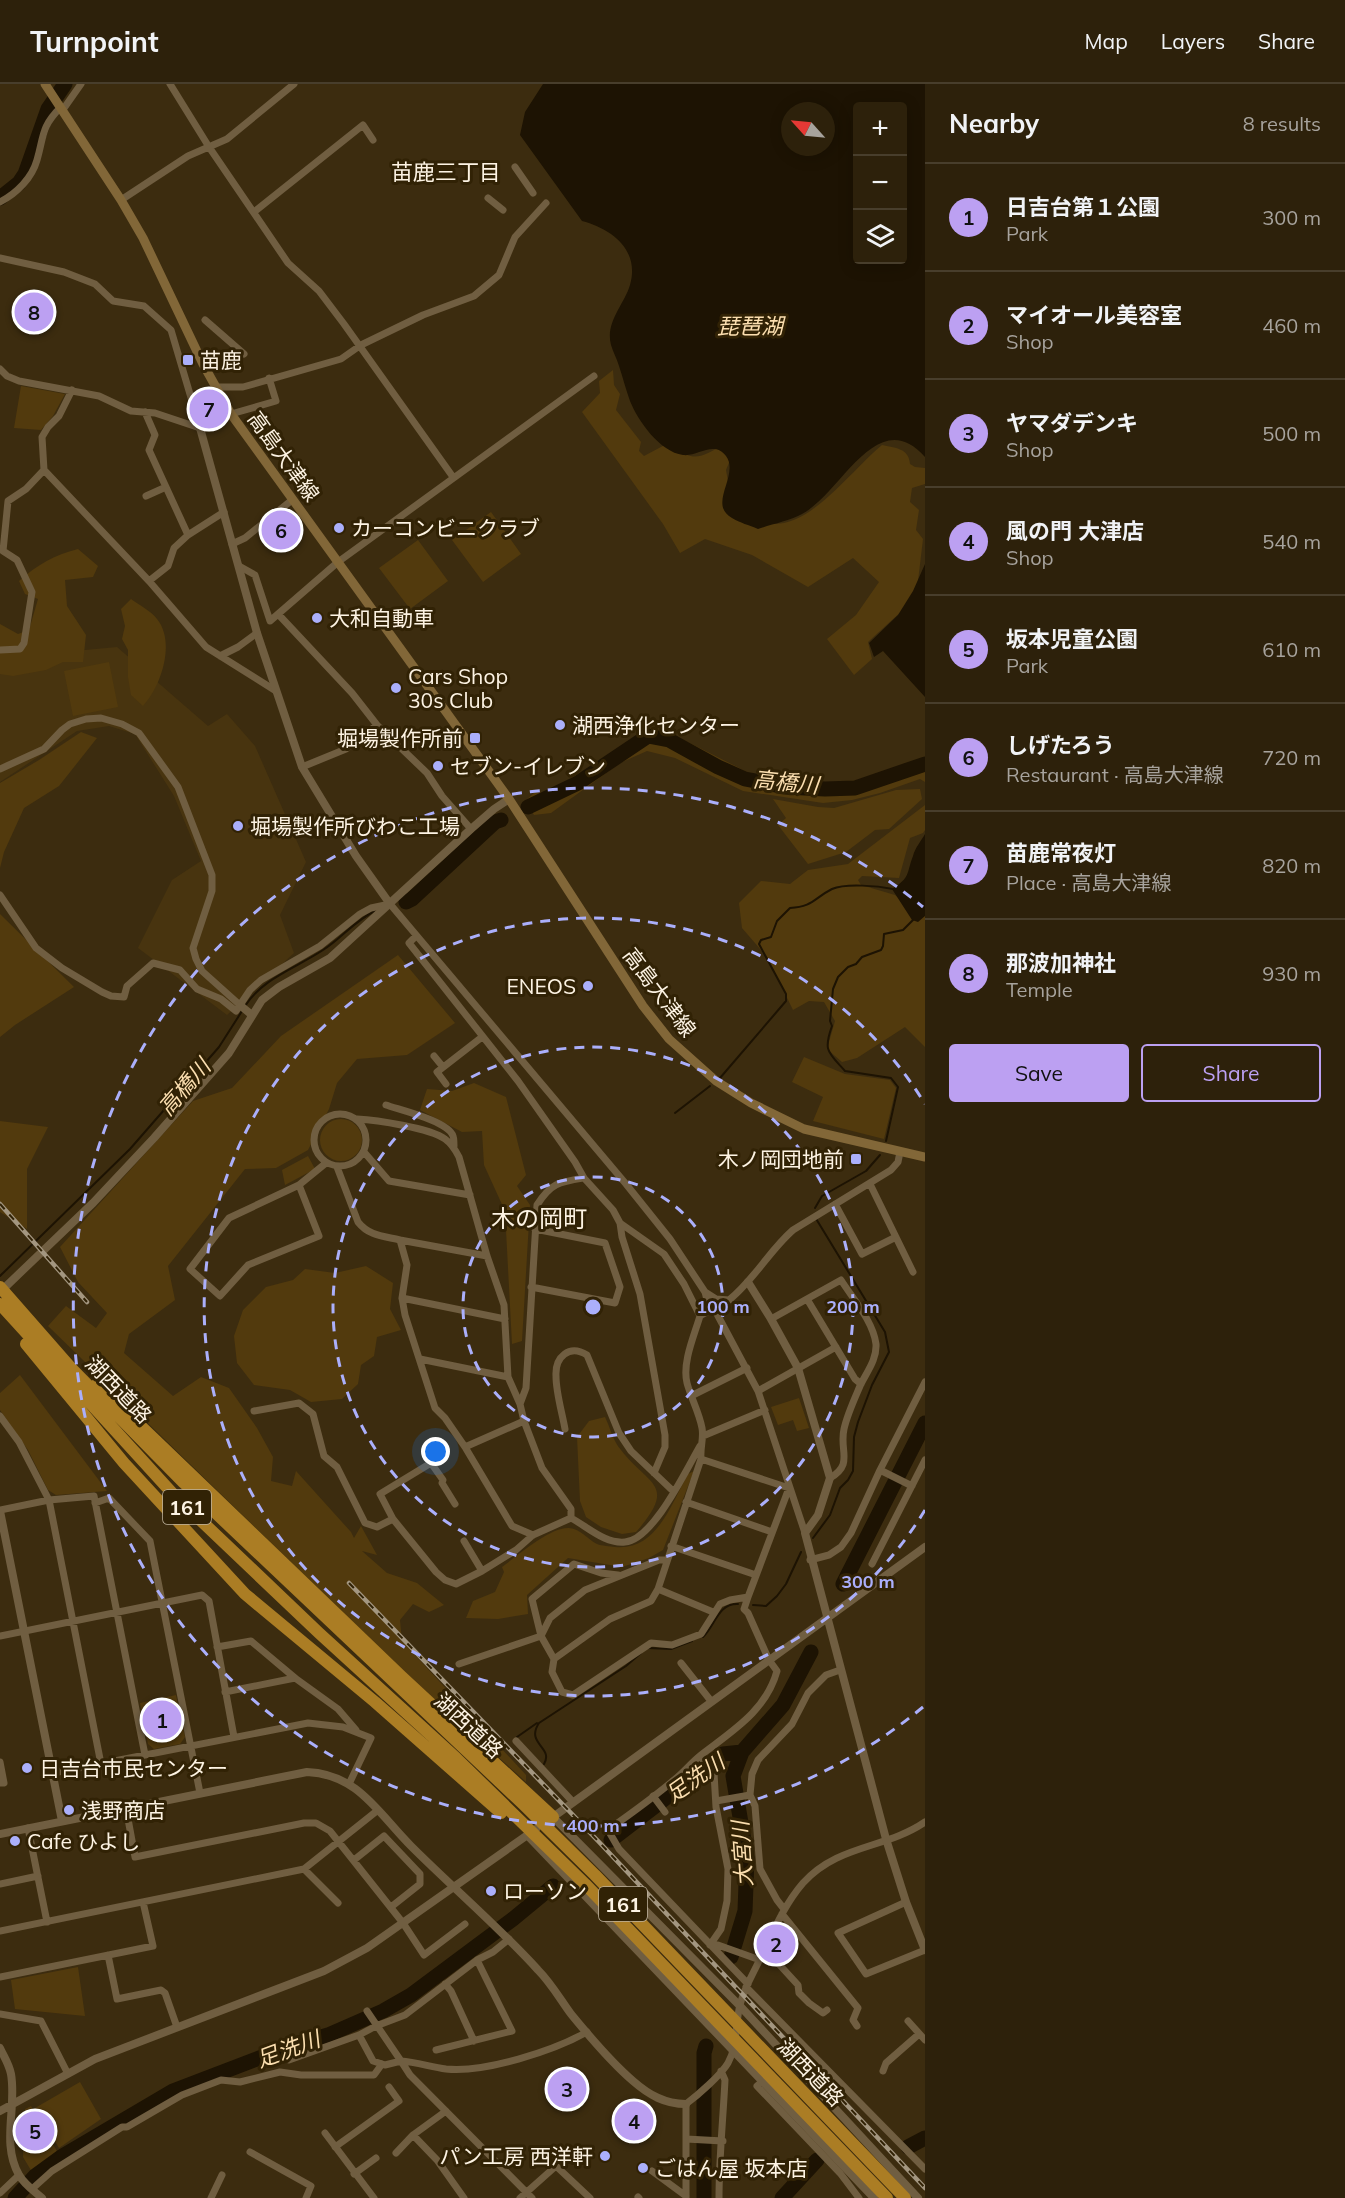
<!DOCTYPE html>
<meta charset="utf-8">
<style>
:root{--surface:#2d210b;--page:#392e19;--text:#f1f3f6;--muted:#a7a39d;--line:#483e2c;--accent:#bca0f2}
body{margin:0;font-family:Mulish,"Noto Sans JP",sans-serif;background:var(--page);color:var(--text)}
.controls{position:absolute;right:18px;top:18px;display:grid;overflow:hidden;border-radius:6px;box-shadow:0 3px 15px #0003}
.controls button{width:54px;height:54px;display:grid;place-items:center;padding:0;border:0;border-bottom:2px solid var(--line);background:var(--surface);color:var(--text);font:30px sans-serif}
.compass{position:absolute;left:781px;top:18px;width:54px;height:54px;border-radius:50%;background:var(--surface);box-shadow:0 3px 15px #0003;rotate:297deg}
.you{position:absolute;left:436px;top:1368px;width:21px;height:21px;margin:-15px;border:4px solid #fff;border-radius:50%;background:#1a73e8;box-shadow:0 0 0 9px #1a73e833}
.badge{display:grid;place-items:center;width:39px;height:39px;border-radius:50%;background:var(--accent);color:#111;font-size:20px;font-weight:700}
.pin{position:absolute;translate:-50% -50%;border:3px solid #fff;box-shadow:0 2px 6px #0006}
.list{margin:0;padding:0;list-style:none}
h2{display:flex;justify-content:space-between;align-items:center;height:78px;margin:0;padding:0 24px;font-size:26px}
h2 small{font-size:20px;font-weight:400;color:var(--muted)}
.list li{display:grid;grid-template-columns:39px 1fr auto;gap:18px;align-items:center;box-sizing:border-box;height:108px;padding:0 24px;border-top:2px solid var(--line)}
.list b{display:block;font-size:22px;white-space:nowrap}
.list p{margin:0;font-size:20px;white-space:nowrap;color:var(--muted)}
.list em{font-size:20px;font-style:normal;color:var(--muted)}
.actions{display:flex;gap:12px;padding:18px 24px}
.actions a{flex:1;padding:14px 0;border:2px solid var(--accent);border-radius:6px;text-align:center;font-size:21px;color:var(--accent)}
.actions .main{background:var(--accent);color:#111}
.icon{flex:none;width:33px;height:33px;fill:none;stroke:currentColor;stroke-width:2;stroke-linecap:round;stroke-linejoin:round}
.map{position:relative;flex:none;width:925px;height:2114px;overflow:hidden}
header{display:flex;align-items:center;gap:36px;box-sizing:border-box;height:84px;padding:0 30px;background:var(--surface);border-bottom:2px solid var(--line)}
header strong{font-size:28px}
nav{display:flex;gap:33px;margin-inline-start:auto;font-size:21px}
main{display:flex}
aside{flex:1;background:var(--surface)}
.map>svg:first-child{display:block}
</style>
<header>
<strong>Turnpoint</strong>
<nav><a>Map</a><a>Layers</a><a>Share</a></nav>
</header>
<main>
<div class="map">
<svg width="925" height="2114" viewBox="0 0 925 2114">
<rect width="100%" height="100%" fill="#3c2c0f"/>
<path fill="#48340f" d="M117,563L208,642L227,630L255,662L306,778L280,831L294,869L227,931L138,864L172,796L201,777L174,712L135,650L109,642L77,647L0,698V574Z"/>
<path fill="#523a0d" d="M613,286L614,301L620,310L616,326L641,358L639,367L644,372L676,355L675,364C694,378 702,373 721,362L733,369L726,386L729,403L752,437C762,438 774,441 784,439C819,432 855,383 882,361C895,364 909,364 910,380L915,383L925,384V400L912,404L910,418L919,426L916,446L923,455L916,514L868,558L872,575L854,591L827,555L856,531L879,498L853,474L808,503L752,471L705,455L680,469L663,440L582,328L600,309L599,297Z
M21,302L65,310L53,332L41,346L14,344Z
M491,428L521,470L483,498L452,456Z
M418,456L448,497L410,525L379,484Z
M78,465L98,482L93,493L65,496L67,522L86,551L83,578H63L46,586L13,592L0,590V540L18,550L29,546L38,515L25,510L19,497C37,481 54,471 78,465Z
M131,515C139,521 151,527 157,535C176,558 161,603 143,622L131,611L128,593V566L122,555L125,542L121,525Z
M109,578L118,623L73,632L64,587Z
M81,648L97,654L59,702L24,724L4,768L0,784V699L39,676Z
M649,648L678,653L751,690L837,702L925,675V698L920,695L880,709L852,716L823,719L743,707L675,674L647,667L620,679L551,729L534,731L525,717L534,709L548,708Z
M920,705L922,715L889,745L875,746L846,768L808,780L778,741L786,734L773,715L818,723L834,724L896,706Z
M925,721V746L923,749L910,754L899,794L862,792L858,796L861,801L895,811L910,823L925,824V963L905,943L857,974L842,978L827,965L835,937L824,918L809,917L793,926L767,873L742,844L739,819L761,797L790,800L808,786L848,780Z
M0,830L74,903L15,941L0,953Z
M398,871L455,939L407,971L357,975L337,999L329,1025L308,1066L276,1084L245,1085L168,1182L175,1216L129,1250L124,1269L173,1312L201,1293L229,1304L257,1344L273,1373L271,1397L292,1402L296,1387L351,1448L354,1454L361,1442L377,1471L362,1467L387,1489L417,1499L444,1521L429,1528L413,1520L400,1536L402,1557L526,1691V1698L404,1588L48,1242L66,1222L96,1244L107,1229L78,1198L60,1163L193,1017L232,1004L281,952Z
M804,973L845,990L890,996L896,1004L884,1055L813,1037L823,1013L792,998Z
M474,999L506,1013L526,1091L517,1102L530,1121L522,1257L512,1260L505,1127L484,1081L482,1047L462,1048L420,1026L427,1005L452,1007Z
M320 1056a21 21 0 1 1 42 0a21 21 0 1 1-42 0Z
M0,1037L48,1043L27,1085V1145L0,1128Z
M308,1072L315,1085L285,1101L282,1086Z
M366,1182L393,1199L390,1225L401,1246L377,1253L374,1272L361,1281L358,1300L342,1315L311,1318L290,1306L254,1301L237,1279L234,1252L243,1226L266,1203L293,1196L305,1185L335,1189Z
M20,1291L107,1407L56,1411L48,1406L28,1366L0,1326V1309Z
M799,1314L809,1344L797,1347L793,1336L778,1341L771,1323Z
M605,1333C610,1343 613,1357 621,1366C649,1402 678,1400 636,1448L622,1450L601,1443L586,1433L580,1417L577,1353L589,1337Z
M694,1387L663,1466L649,1474L622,1483L568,1474L527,1511L528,1530L498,1535L466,1534L473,1517L495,1508L504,1488L502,1483C517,1472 550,1443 569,1444C581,1445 587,1455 597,1460C602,1462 610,1462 615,1463C657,1467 671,1420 688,1390Z
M176,1611L185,1653L180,1660L154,1665L148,1660L140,1619Z
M78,1883L85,1932L15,1925L11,1896Z
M80,1998L101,2035L59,2064L35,2024Z
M31,2022L58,2069L32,2088L23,2073L25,2025Z"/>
<path fill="#1d1303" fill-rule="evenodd" d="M543,0H925V373C877,319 841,410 802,430C789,437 772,440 758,445C749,441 740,439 732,434C707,420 740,391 726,372C714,356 697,373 683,371C660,368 638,337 630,317C626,306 623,294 619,282C617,275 613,268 611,261C605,238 624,221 630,201C640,166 612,145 582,137L520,51L525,28ZM902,22V176H858V22ZM790,27H826V63H790Z
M925,480V613L883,567L874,573L869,559L898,531L913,507Z
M925,750V832L918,838L912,836L892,805C911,793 906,790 913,772C915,764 921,757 925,750Z"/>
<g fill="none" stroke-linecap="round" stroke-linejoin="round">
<path stroke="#1d1303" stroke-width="2" d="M245,922C263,894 296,884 323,866C342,854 354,837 375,827
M720,994L786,917V910L759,860L761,856L771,853L777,837L790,824C813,823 814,814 832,805C846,799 878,802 893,805
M675,1029L710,1002
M886,1057L898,1003L891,994L845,987C828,968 823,967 832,942L830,937L833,905L838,893L848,883L856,880L862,873L881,866L883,862L884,850L903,846L913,836
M815,1124L822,1112L866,1087L880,1071
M0,1192L130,1065L219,963L242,927
M813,1454L830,1431L840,1404L848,1396L853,1387L854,1353L858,1338L872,1301L889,1268L885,1248L815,1133
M753,1521L766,1522L777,1512L786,1500L801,1468
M703,1553C715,1542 718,1519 738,1520
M648,1564L671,1565L692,1557
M517,1653L537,1639
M544,1680C554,1663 525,1660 539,1639L626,1582L641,1569"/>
<path stroke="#1d1303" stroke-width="15" d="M0,114L19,99L25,90L48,25L65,0
M528,723L578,699L648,652L669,656L718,683L745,695L786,703L825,705L855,704L925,680
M406,818L412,815L495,738L501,736
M843,1500L925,1339
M611,1756L723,1670L742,1668L783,1621L811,1568
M731,1873L745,1827L747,1774L733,1692L742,1668
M908,2063L925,2054
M15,2114L35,2092L61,2073L173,2007L288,1963L328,1951L383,1927L411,1911L513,1835L553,1802
M704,2114V1969L706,1962
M782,2114L817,2076"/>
<path stroke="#705e41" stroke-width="7" d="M170,0L209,63L288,179L319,207L344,240L453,393
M62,27L81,0
M515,83L533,109
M488,114L503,126
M121,116L188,72L227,55L294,0
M0,118C17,109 32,94 37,76C44,52 41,43 60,24
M254,128L363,41L373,56
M0,174L64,188L95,200L113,217L144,222L171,246L200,344
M205,236L244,270
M0,285L7,292L19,297L99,312L131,327L155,329L200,344H209L231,330L276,317L269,294
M217,303H243L341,275L361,261L423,231L474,212L499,191L515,153L546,119
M145,328L155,351L149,366L188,451
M44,386L149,497L206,563L276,607
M146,412L166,403
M232,460L245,454L292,416
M239,482L255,491L270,537L338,478L594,292
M149,497L168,482L174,464L188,451L224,428
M278,530L352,609L377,641L427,689L442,712L471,745
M0,566L20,565L24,559L32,508L17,476L3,467L8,417L26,405L44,386L42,353L48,343L59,332L72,306
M220,572L238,563L257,549
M302,683L346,665L377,641
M0,685L44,665L62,646L70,640L86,635L101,634L122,640L139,649L178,703L212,791V807L193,864L196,875L202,887L241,922
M0,811L36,864L62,884L102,908L111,912L124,913L127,902L153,879L180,886L197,905L221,915L236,927L250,906L261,896L320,862L360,830L371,824L390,820L626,1100L670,1155L705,1208L708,1220L717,1230L758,1307L805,1449
M416,852L409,859L518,997L575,1078L584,1094
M434,972L443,983
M446,1000L437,988L482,953
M386,1021C400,1026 448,1037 453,1052C454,1053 454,1061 454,1062
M314 1056a26 26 0 1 1 52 0a26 26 0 1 1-52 0Z
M357,1035C376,1036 430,1044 445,1055C452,1060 455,1065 459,1073L487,1172L504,1221L508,1293L520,1320L524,1337L542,1384L571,1425V1434
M364,1068L389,1097L470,1111
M337,1083L358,1138C369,1152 383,1152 400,1156L407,1181L402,1214L405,1231L435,1324L445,1334L465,1363L512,1442L533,1451
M870,1100L913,1188
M299,1101L319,1152L248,1181L220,1212L190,1185L229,1134L299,1101L326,1079
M835,1120L862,1170L896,1153
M620,1139L664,1170L684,1200L700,1232C694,1252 682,1279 687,1299C691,1314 699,1328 702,1344C704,1354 700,1363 701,1375L658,1505L713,1528
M400,1156L487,1172
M531,1203L615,1219L620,1203L605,1159L535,1145
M705,1208L716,1215L729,1216
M402,1214L505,1235
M807,1215L855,1295L861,1300
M700,1232C709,1226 720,1223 729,1216C754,1196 769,1167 793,1146L891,1086L898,1078L900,1068
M771,1235L841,1196C853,1215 873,1237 876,1260C877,1276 866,1289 860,1302C854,1316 847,1331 844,1345C839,1367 854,1380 830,1394
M420,1275L508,1293
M758,1307L836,1263
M691,1312L747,1284
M520,1320L526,1304L537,1121C551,1099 559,1098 584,1094L613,1126L620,1139L622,1153L640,1210L665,1351V1363L654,1389
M254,1327L299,1319L313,1330L324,1372L337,1383L365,1439L377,1443L393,1435L436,1488L445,1496L456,1500L482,1487L516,1466L533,1451L571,1434
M0,1332L19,1358L49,1416L101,1680
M565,1345C562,1328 556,1309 556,1292C555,1273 569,1260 587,1271L619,1349L631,1367L673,1407
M703,1352L765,1326
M465,1363L524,1337
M880,1386L912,1402
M686,1418L772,1448
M95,1419L109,1414L150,1457L200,1709
M0,1426L49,1416L94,1412L145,1671
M571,1434C588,1443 605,1460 625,1458C653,1456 686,1386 700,1362
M393,1435L380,1410L431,1379L443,1396L442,1399L455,1420
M464,1457L482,1487
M671,1462L756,1491
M667,1476H659L585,1506L550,1534L541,1552L554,1575L552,1588L562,1608L573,1611L651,1559L672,1561L701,1550L720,1520L730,1516L748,1513L789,1404L701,1375
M810,1476L829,1471L841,1463L851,1449L880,1386L925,1298
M872,1480L925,1376
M0,1552L202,1511L209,1517L234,1653
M217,1563L251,1557L295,1594L338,1625L356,1646
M554,1575L610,1535L651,1517L658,1505
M681,1579L711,1617
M459,1580L541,1552L532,1515L574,1480L601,1489L618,1491
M225,1608L295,1594
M516,1657L573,1718
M700,1672L714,1689L716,1723L728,1785L727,1817L721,1845L710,1861H718L760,1876
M0,1678L4,1699H0
M53,1689L308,1639L343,1643L371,1654L349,1700
M653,1712L665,1728
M716,1717L750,1711
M126,1724L135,1773L304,1739H316L330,1747L403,1839L424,1871L465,1840
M28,1744L47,1838
M354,1776L384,1752L420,1790V1800L391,1823
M304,1785L338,1819
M0,1800L38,1792
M906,1818L838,1849L866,1890L925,1866
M784,1825L777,1816L760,1785L755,1722L750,1711L752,1690L758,1676L792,1640L808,1609L826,1591L840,1586
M782,1830L858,1924L853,1936L857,1942
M0,1847L304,1785L378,1726
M765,1865L798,1901L799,1909L809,1919L823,1929L827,1926
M108,1871L117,1915L161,1906L165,1909L177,1943
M0,1893L153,1862L143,1818
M445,1900L451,1907L474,1957
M748,1900L619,1765L608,1746C630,1730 653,1714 674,1696C684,1688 692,1678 701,1671C732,1647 766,1627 777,1587L769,1576L748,1529L744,1525L748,1513
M746,1903L925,2085
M0,1930L41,1937L68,1990
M908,1937L925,1956
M359,1951L373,1977L385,1981L401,1977L367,1927
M436,1966L512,1947L477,1876
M289,1976L359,1951L376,1942L405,1931L477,1876L493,1868L509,1855
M883,1987L886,1979L919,1950
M763,1997L757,2002L840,2089L859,2114
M325,2049L374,2114
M413,2051L437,2076L464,2114
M686,2055L723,2057
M335,2063L399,2017L389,2003
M250,2068L311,2102L306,2114
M396,2069L413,2051L446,2027
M652,2087L686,2112
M354,2090L376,2074
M32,2105L52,2087L122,2043H127L182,2011L221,1996L240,1998L280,1988L301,1991H374L382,1980
M0,2109L19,2091
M638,2113L639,2114
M211,2114L222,2091
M520,2114L556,2082L590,2114
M532,2114L410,1991L401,1977C416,1978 431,1983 446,1985C485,1989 553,1967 587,1948
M686,2114V2020C698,2011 721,1991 728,1979C738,1961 735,1940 740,1921C744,1904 753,1890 760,1875C773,1848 784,1821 803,1799C838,1760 886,1765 925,1738
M719,2114C719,2075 723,2036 725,1996L721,1987"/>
<path stroke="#705e41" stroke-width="8" d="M200,344L257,549L302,683L356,772L390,820
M241,922L252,931
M748,1198L771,1235L798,1284L830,1394L818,1431L805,1449L886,1755L906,1818L925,1866
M0,1208L93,1119L154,1054L229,969L262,916L279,903L330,874L471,745L494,725L509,715
M0,1427L62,1737
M553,1733L740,1922L918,2114
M549,1736L925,1463
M0,1750L307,1688C358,1690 378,1729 411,1762C453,1804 498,1842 538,1886C551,1899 560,1915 571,1930C589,1952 612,1979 633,1997C649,2011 665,2020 686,2020
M527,1751L874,2114
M0,1964C4,1973 9,1980 11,1990C17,2024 1,2059 19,2091C24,2100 34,2107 42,2114
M0,2027L95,1975L324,1887L367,1864L536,1745"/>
<path stroke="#826738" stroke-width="9" d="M45,0L121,116L143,154L203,280L231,330L509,715L643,922L669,955L716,997L751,1019L804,1045L925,1073"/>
<path stroke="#ab7d24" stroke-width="12" d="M0,1203L71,1284L184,1399L523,1720L595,1791L905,2114
M0,1220L173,1410L319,1549L456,1674L585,1800L887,2114
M26,1260L124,1379L245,1510L375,1618L501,1729
M97,1300L401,1592L553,1733"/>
<g stroke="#a39680" stroke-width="4.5">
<path id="rail" d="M0,1120L87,1218
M349,1499L599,1758L925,2104"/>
</g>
<use href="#rail" stroke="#312205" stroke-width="2" stroke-dasharray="7" stroke-linecap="butt"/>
</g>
<g fill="none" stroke="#abaffb" stroke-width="3" stroke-dasharray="10 8">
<circle cx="593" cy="1223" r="130"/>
<circle cx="593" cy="1223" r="260"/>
<path d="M925 1426A389 389 0 1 1 925 1020"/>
<path d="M923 1623A519 519 0 1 1 923 823"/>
</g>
<g fill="#abaffb" stroke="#312205" stroke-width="2">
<rect x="182" y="270" width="12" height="12" rx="3"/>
<circle cx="339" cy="444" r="6"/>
<circle cx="317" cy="534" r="6"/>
<circle cx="396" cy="604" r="6"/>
<circle cx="560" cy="641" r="6"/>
<rect x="469" y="648" width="12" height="12" rx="3"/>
<circle cx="438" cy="682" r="6"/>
<circle cx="238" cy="742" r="6"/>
<circle cx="588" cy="902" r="6"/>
<rect x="850" y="1069" width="12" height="12" rx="3"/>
<circle cx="27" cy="1684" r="6"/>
<circle cx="69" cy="1726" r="6"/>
<circle cx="15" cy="1757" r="6"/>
<circle cx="491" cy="1807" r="6"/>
<circle cx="605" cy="2072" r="6"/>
<circle cx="643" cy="2084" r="6"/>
</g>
<g text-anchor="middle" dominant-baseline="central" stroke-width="6" stroke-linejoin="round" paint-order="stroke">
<g fill="#312205" stroke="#c0b4a0" stroke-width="1.5">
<rect x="163" y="1406" width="48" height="34" rx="4.5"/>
<rect x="599" y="1803" width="48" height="34" rx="4.5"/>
</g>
<g font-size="20" font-weight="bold" fill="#fdf3e3">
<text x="187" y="1423">161</text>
<text x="623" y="1820">161</text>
</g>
<g font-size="21" fill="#fdf3e3" stroke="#312205" text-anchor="start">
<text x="200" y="276">苗鹿</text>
<text x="351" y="444">カーコンビニクラブ</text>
<text x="329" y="534">大和自動車</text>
<text x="408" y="592">Cars Shop<tspan x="408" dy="24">30s Club</tspan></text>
<text x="572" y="641">湖西浄化センター</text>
<text x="463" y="654" text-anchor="end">堀場製作所前</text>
<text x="450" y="682">セブン-イレブン</text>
<text x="250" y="742">堀場製作所びわこ工場</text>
<text x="576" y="902" text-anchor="end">ENEOS</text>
<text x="844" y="1075" text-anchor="end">木ノ岡団地前</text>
<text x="39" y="1684">日吉台市民センター</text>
<text x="81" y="1726">浅野商店</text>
<text x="27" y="1757">Cafe ひよし</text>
<text x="503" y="1807">ローソン</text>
<text x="593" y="2072" text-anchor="end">パン工房 西洋軒</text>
<text x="655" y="2084">ごはん屋 坂本店</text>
</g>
<g font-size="21" fill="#fdf3e3" stroke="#312205">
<text transform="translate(284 372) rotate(54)">高島大津線</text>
<text transform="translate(660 908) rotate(53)">高島大津線</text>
<text transform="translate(119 1305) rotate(46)">湖西道路</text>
<text transform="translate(469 1641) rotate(43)">湖西道路</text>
<text transform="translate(811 1988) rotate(46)">湖西道路</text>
</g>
<g font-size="22" fill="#fdf3e3" stroke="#312205">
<text x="446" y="88">苗鹿三丁目</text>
</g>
<g font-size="22" font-style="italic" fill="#fbdeaf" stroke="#312205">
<text x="750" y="242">琵琶湖</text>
<text transform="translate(786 698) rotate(6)">高橋川</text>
<text transform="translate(184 1003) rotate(-49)">高橋川</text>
<text transform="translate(695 1694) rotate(-35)">足洗川</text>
<text transform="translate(742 1770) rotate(-94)">大宮川</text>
<text transform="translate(288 1965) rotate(-20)">足洗川</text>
</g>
<g font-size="24" fill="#fdf3e3" stroke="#312205">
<text x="539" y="1134">木の岡町</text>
</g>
</g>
<circle cx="593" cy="1223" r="9" fill="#abaffb" stroke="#312205" stroke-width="3"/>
<g font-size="18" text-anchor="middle" font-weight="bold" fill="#abaffb" stroke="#312205" stroke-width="6" stroke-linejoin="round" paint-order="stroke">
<text x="723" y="1229">100 m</text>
<text x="853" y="1229">200 m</text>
<text x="868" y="1504">300 m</text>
<text x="593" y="1748">400 m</text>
</g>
</svg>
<div class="controls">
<button>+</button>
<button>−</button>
<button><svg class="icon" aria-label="layers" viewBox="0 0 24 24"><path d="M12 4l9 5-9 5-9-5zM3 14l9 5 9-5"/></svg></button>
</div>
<svg class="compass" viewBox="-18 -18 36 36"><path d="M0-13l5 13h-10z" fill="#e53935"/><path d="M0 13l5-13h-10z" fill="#a7a39d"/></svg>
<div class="you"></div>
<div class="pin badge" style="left:162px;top:1636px">1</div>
<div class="pin badge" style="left:776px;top:1860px">2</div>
<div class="pin badge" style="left:567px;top:2005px">3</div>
<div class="pin badge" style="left:634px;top:2037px">4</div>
<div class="pin badge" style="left:35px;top:2047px">5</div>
<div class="pin badge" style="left:281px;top:446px">6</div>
<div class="pin badge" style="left:209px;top:325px">7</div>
<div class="pin badge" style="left:34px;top:228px">8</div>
</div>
<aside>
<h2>Nearby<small>8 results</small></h2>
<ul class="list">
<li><span class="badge">1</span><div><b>日吉台第１公園</b><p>Park</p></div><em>300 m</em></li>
<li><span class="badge">2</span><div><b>マイオール美容室</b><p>Shop</p></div><em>460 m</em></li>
<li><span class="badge">3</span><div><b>ヤマダデンキ</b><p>Shop</p></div><em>500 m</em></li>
<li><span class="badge">4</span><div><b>風の門 大津店</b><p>Shop</p></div><em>540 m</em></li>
<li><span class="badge">5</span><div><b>坂本児童公園</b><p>Park</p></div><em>610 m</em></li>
<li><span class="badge">6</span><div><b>しげたろう</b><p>Restaurant · 高島大津線</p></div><em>720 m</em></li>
<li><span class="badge">7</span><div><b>苗鹿常夜灯</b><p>Place · 高島大津線</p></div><em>820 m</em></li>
<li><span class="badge">8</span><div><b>那波加神社</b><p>Temple</p></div><em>930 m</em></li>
</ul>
<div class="actions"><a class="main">Save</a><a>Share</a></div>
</aside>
</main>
